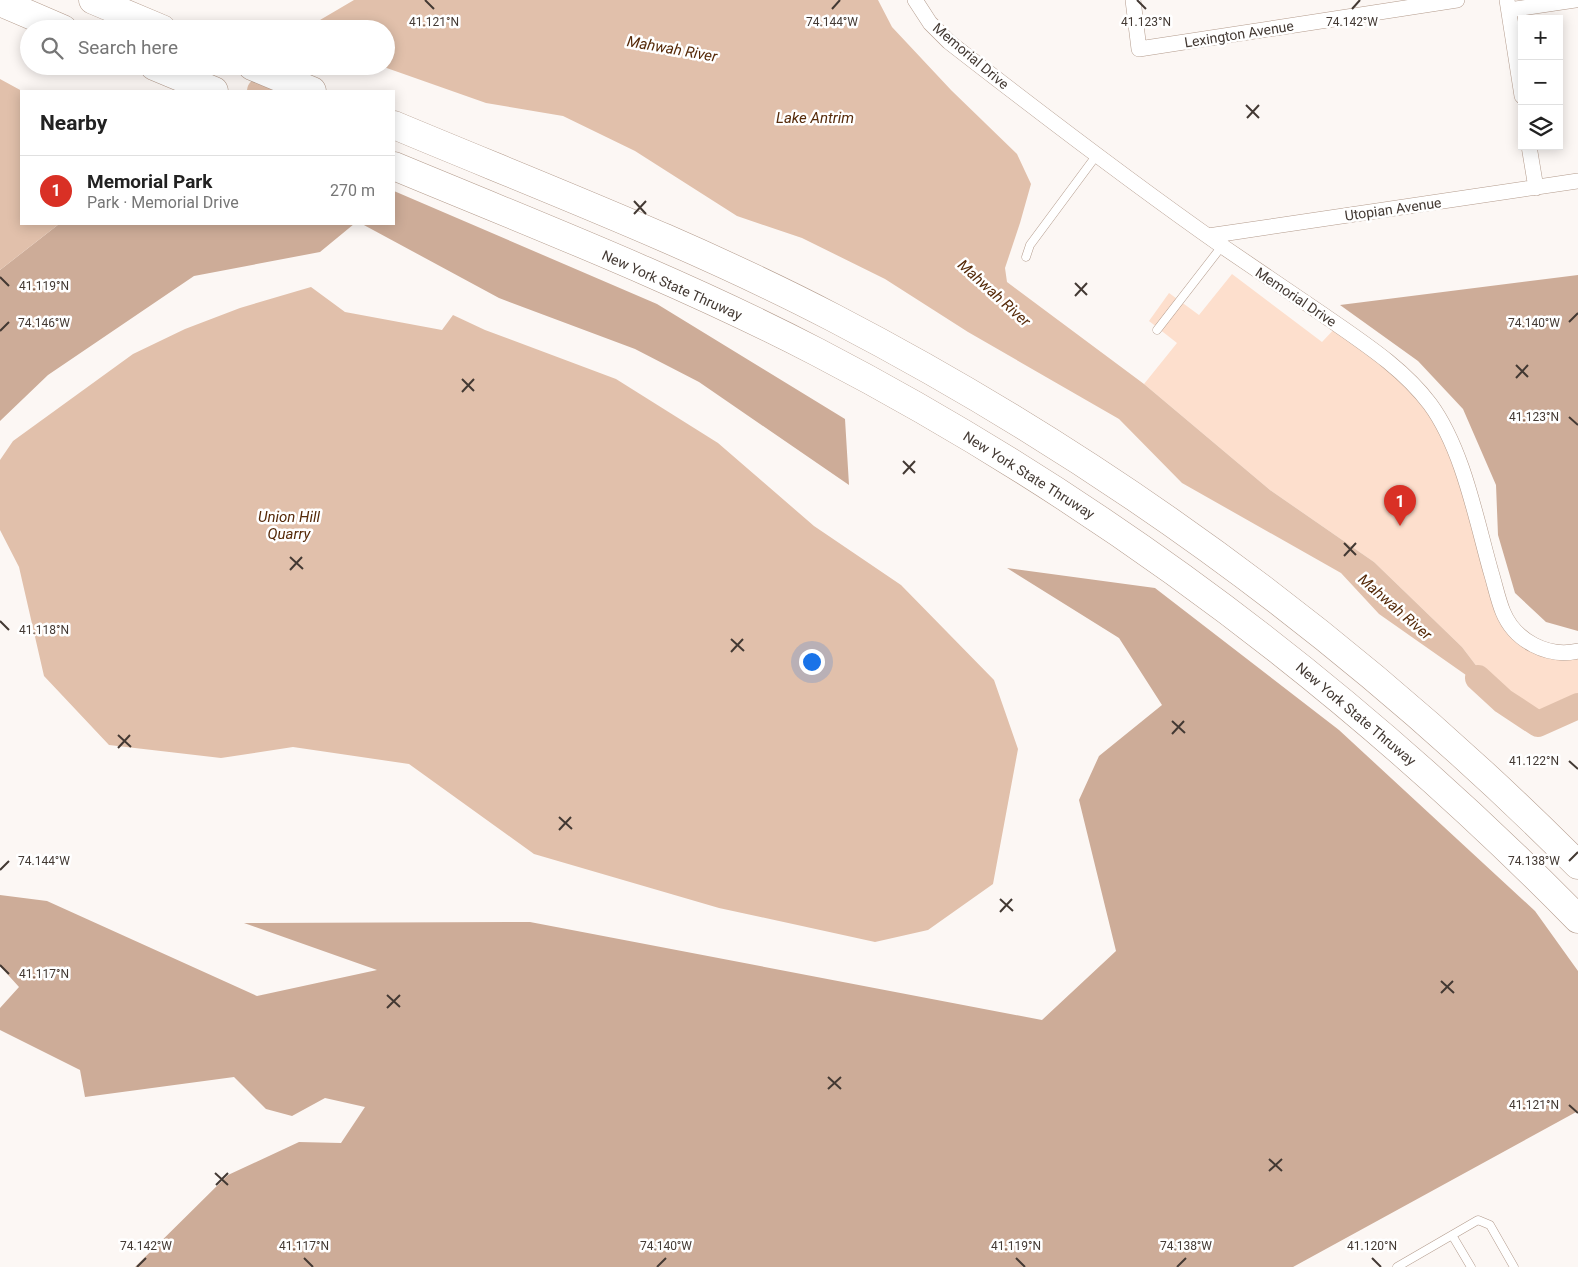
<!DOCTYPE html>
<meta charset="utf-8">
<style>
:root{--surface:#fff;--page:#f6f6f6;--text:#222;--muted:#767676;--line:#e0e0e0;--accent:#d93025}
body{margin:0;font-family:Roboto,sans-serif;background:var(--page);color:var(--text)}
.controls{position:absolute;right:15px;top:15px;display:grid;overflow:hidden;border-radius:0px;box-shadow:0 2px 12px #0003}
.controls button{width:45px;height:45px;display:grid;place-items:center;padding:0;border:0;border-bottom:1px solid var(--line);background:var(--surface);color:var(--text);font:25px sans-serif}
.you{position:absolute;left:811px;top:661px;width:18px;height:18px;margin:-12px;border:4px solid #fff;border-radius:50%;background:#1a73e8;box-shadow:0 0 0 8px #1a73e833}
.badge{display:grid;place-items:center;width:32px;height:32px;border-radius:50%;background:var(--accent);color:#fff;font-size:16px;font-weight:700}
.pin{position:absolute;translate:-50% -41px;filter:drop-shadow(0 1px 2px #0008)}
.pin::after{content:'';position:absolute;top:26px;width:18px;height:15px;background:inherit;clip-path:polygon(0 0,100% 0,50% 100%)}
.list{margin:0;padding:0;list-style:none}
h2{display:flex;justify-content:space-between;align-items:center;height:65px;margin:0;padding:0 20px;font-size:21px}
h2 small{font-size:16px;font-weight:400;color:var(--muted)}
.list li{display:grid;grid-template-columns:32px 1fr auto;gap:15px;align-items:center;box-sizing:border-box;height:70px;padding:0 20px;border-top:1px solid var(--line)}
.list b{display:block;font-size:19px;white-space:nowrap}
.list p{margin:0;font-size:16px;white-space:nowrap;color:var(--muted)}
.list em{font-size:16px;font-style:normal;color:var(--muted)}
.icon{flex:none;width:28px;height:28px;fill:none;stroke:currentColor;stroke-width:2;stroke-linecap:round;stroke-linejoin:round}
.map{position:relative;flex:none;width:1578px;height:1267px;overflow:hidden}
.search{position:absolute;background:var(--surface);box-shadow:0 2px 12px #0003;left:20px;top:20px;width:375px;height:55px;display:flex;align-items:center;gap:12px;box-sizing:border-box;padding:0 18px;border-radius:28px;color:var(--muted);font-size:19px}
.panel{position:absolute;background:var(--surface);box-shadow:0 2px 12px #0003;left:20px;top:90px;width:375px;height:135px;border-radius:0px}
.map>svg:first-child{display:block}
</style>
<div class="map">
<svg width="1578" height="1267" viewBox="0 0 1578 1267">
<rect width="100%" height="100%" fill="#fcf7f4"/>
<path fill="#fddfcd" d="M1232,274L1322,342L1338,325L1402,373L1451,441L1503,613L1521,637L1578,651V706L1538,724L1503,701L1462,647L1374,562L1270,490L1144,384L1177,343L1149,321L1169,293L1199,315Z"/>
<path fill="#cdac98" d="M394,191L657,304L845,419L849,485L699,382L635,349L499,298L362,224H394Z
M59,224H354L320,252L194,276L48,375L0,421V270Z
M1578,275V631L1546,622L1515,593L1498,535L1496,485L1463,409L1418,361L1340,305Z
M1007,568L1155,588L1339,730L1535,911L1578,971V1111L1293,1267H135L228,1175L299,1142L341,1143L365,1107L325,1098L292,1116L266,1109L234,1077L85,1097L80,1070L0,1030V1008L19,987L0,966V895L47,901L257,996L377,970L244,923L530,922L1042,1020L1116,951L1079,800L1099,756L1162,705L1119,638Z"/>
<path fill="#e1c0ab" d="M354,0H878L892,27L951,90L1017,154L1031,184L1020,223L1005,268L1007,282L1144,384L1270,490L1374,562L1462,647L1503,701L1379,614L1341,573L1182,483L1119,419L968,332L885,279L802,238L737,216L635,151L563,116L486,103L381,66H386V29H319L320,20Z
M0,79L22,91L21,224H59L0,270Z
M311,287L345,312L442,330L453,315L485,330L616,379L718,443L814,526L901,585L994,680L1018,749L993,884L928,930L875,942L719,908L534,854L409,764L293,747L221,758L109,745L44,676L19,567L0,530V460L13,441L133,354L185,329L240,308Z"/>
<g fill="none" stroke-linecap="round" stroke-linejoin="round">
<path stroke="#e1c0ab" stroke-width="26" d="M260,91L290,66
M1478,678L1503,701L1538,724L1578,706"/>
<g stroke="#b39b8c" stroke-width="9">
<path id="lane" d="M1026,257L1030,245L1096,156
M1157,330L1222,246
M1452,1235L1471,1267
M1397,1267L1478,1220L1490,1225L1514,1267"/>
</g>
<g stroke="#b39b8c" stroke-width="16">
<path id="street" d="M915,0L930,23L949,42C1039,112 1129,181 1222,246C1256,269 1291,293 1325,316C1362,342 1402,367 1430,404C1463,449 1476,519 1491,572C1495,585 1498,600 1503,612C1515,641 1548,658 1578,651
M1133,0L1139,49L1457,0
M1507,0L1522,96
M1509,10L1575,0
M1529,146L1536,188
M1208,236L1578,181"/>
</g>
<g stroke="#b39b8c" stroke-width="29">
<path id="highway" d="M93,0L162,29
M0,2L63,29
M154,66L214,91
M252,66L312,91
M394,125C542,187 692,244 834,318C1109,461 1360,646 1578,865
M394,166C536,225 680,281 817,352C1100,499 1355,692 1578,919"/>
</g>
<use href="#lane" stroke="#fff" stroke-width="8"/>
<use href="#street" stroke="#fff" stroke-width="15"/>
<use href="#highway" stroke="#fff" stroke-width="28"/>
</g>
<path fill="none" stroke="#433933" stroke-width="2" d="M425,0L434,9M1137,0L1146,9M832,9L840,0M1352,9L1360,0M1246,105L1259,118M1247,118L1259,105M634,201L646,214M634,214L646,201M0,277L9,286M1075,283L1087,295M1075,296L1087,283M1569,322L1578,313M0,331L9,322M1516,365L1528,377M1516,378L1528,365M462,379L474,391M462,392L474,379M1569,417L1578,425M903,461L915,473M903,474L915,461M1344,543L1356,555M1344,556L1356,543M290,557L303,569M290,570L302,557M0,621L9,630M731,639L744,651M731,652L743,639M1172,721L1185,733M1172,734L1184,721M118,735L131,747M118,748L130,735M1569,761L1578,769M559,817L572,829M559,830L571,817M1569,861L1578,852M0,870L9,861M1000,899L1013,911M1000,912L1012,899M0,965L9,974M1441,981L1454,993M1441,993L1453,981M387,995L400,1007M387,1008L400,995M828,1077L841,1089M828,1089L841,1077M1569,1105L1578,1113M1269,1159L1282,1171M1269,1171L1282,1159M215,1173L228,1185M216,1185L228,1173M304,1258L313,1267M1016,1258L1025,1267M1372,1258L1381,1267M137,1267L146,1258M657,1267L666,1258M1177,1267L1186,1258"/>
<g text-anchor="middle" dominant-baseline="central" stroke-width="5" stroke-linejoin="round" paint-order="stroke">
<g font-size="14" fill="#433933" stroke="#fff">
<text transform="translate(1239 34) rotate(-9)">Lexington Avenue</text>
<text transform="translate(971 56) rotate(40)">Memorial Drive</text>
<text transform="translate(1393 209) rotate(-8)">Utopian Avenue</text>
<text transform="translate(672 285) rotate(24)">New York State Thruway</text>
<text transform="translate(1296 297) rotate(34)">Memorial Drive</text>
<text transform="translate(1029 475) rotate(32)">New York State Thruway</text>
<text transform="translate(1356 714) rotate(40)">New York State Thruway</text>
</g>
<g font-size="15" font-style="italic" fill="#562a09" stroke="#fff">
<text transform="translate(672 49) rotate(10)">Mahwah River</text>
<text x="815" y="118">Lake Antrim</text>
<text transform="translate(994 293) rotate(42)">Mahwah River</text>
<text x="289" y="517">Union Hill<tspan x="289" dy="17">Quarry</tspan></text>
<text transform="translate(1395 607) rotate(41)">Mahwah River</text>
</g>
</g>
<g font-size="12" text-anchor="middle" fill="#433933" stroke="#fff" stroke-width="5" stroke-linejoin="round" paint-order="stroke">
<text x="434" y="26">41.121°N</text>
<text x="1146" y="26">41.123°N</text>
<text x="832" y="26">74.144°W</text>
<text x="1352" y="26">74.142°W</text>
<text x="44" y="290">41.119°N</text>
<text x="1534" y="327">74.140°W</text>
<text x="44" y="327">74.146°W</text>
<text x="1534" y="421">41.123°N</text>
<text x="44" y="634">41.118°N</text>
<text x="1534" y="765">41.122°N</text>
<text x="1534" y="865">74.138°W</text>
<text x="44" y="865">74.144°W</text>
<text x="44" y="978">41.117°N</text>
<text x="1534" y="1109">41.121°N</text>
<text x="146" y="1250">74.142°W</text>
<text x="666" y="1250">74.140°W</text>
<text x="1186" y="1250">74.138°W</text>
<text x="304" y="1250">41.117°N</text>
<text x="1016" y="1250">41.119°N</text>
<text x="1372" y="1250">41.120°N</text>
</g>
</svg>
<div class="controls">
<button>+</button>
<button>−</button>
<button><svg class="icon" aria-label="layers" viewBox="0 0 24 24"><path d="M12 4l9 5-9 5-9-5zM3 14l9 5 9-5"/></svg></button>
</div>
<div class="you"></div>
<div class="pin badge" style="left:1400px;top:526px">1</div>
<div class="search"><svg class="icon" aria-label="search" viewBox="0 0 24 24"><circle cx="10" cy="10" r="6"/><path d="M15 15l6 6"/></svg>Search here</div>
<section class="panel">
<h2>Nearby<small></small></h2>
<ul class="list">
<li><span class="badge">1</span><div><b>Memorial Park</b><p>Park · Memorial Drive</p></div><em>270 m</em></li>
</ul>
</section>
</div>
